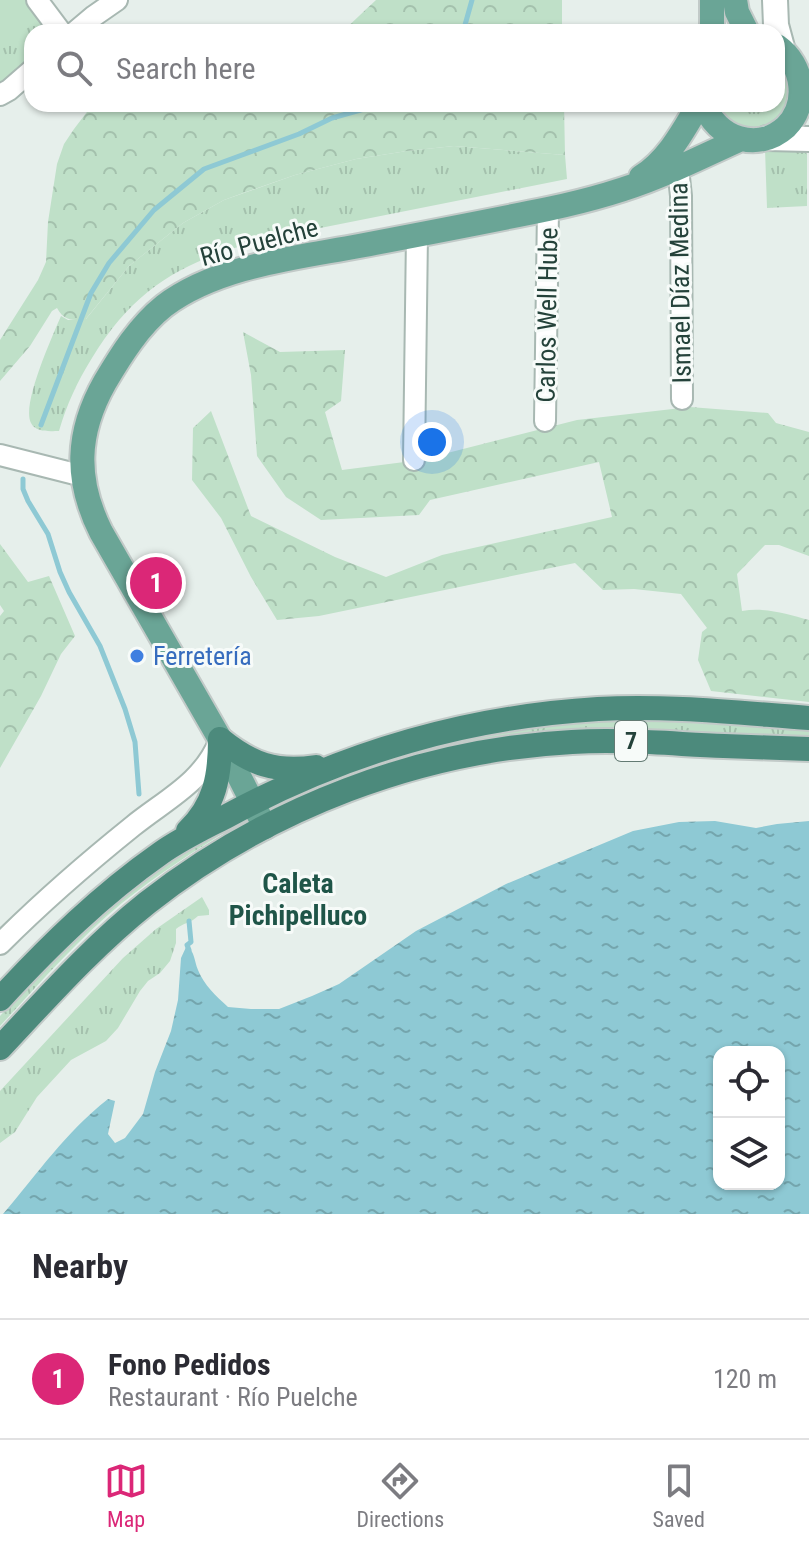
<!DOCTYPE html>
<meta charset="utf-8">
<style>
:root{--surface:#fff;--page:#f2f2f3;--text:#2b2b33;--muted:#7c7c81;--line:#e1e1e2;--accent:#db2777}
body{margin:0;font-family:"Roboto Condensed",sans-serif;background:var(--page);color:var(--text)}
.controls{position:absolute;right:24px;bottom:24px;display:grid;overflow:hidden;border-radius:16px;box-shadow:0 2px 6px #0004}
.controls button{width:72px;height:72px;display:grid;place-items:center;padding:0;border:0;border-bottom:2px solid var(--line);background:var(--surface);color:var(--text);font:40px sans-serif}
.you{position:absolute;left:432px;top:442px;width:28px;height:28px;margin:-20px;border:6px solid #fff;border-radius:50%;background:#1a73e8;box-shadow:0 0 0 12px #1a73e833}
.badge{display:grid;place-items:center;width:52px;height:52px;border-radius:50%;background:var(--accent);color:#fff;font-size:26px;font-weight:700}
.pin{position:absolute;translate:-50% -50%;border:4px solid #fff;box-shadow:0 2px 8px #0006}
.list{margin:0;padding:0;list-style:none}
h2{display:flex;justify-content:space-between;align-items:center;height:104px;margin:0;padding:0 32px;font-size:34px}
h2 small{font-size:26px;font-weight:400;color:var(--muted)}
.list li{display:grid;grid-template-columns:52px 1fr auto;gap:24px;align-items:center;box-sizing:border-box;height:120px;padding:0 32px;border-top:2px solid var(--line)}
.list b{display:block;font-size:30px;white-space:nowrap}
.list p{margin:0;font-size:26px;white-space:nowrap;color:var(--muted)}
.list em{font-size:26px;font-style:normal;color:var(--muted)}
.icon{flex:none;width:44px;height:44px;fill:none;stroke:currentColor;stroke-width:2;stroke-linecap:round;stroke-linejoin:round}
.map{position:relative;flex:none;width:809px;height:1214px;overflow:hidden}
.search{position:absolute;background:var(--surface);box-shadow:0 2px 6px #0004;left:24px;right:24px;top:24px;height:88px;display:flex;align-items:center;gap:20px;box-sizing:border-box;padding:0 28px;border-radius:24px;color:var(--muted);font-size:30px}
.sheet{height:224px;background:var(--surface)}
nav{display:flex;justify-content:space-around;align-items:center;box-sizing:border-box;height:112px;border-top:2px solid var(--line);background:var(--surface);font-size:22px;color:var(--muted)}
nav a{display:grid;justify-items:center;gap:4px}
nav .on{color:var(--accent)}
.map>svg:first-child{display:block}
</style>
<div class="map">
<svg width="809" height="1214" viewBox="0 0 809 1214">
<defs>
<pattern id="grass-tufts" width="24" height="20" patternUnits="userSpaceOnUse" patternTransform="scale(2)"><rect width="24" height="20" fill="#bfe0c8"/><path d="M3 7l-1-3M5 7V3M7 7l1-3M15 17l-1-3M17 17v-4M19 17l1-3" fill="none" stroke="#a4c1ad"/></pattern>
<pattern id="forest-crowns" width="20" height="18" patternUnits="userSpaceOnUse" patternTransform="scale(2)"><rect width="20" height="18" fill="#bfe0c8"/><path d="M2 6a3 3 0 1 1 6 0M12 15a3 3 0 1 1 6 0" fill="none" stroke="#a4c1ad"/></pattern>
<pattern id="water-ripples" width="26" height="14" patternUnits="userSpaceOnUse" patternTransform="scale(2)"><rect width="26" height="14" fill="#8ec9d4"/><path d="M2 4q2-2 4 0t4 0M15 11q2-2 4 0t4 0" fill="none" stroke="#74a5ad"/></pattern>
</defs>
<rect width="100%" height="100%" fill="#e6efeb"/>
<path fill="url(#grass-tufts)" d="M0,0H30L52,32H32V59L0,85Z
M777,61C782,66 783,70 786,77C788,81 790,84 791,89C791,89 788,100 788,101C779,138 733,135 717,104H777Z
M454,146L565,155L567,179L270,238C188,259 137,284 92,358C77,382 67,404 59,431C51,431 36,433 31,423C21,405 53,335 61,316L68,320L86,319L129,266L183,223L224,200L295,175L356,159L407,151Z
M765,149L804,150L807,154V206L767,208Z
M626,720L777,727L809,730V738L433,752L397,758L363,768L406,751L507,729L594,721Z
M234,824V827C195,850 157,875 122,903C77,940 39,984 0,1026V1016C58,954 118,893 191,849C205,841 219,830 234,824Z
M202,897L209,910V915L198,916C191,923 183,923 176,929V943L170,961L160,973L148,981L140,991L118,1028L106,1041L71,1060L37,1097L15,1132L0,1143V1091L123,958L156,929Z"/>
<path fill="url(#forest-crowns)" d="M376,0H562V32H342Z
M93,104H564L565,155L454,146L407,151L356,159L295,175L246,192L224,200L183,223L129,266L85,320C72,320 64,321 57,308L52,311L30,346L0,381V340L38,280L46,262L48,222L57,164L64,144L74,129Z
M243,332L280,352L345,350L341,401L325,412L342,470L420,460L577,420L690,407L768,413L776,423L809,432V556L779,545H765L737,574L742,611C765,607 787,614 809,620V702L711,691L698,660L702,632L707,628L681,594L634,589L603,590L575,563L319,616L277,620L251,577L221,518L192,480L193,428L211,411L251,516L335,557L386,577L442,555L612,517L599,462L430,500L419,515L321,520L286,497L257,456L251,375Z
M0,544L28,582L49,576L75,636L61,654L41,696L0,768V616L4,611L0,605Z"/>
<path fill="#bfe0c8" d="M0,0H21L32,13L0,42Z"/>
<path fill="url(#water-ripples)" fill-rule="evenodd" d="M715,821L756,828L777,824L809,821V1214H3C39,1172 64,1134 108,1099L115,1101L108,1134L115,1143L125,1138L143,1114L155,1072L171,1031L178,1000L181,958L187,945C195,953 194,960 198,970C204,985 216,996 228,1007L251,1009H279L312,996L339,984L416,931L506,884L633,831L679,822ZM719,1052H779V1184H719Z"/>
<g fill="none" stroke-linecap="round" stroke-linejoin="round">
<path stroke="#8ec9d4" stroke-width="5" d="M463,32L472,0
M41,425L91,293L109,263L154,210L204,169L299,134L332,118L382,104
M23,479V489L28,501L48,534L60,572L69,592L100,646L125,709L135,742L139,794
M189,950L187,945L191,942L189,921"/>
<g stroke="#a8b8b2" stroke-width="24">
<path id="minor" d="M37,0L61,32
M75,32L94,16L117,0
M0,95L9,90L32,70
M678,168L681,196L682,399
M545,421L548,209
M0,455L83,476
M414,460L417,234
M0,944C41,903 87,863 133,826C165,800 202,783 219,742"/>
</g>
<g stroke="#a8b8b2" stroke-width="28">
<path id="tertiary" d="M775,0L776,25L783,51
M767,138L809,139"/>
</g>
<g stroke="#c2cac8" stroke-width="28">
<path id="primary" d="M735,0L737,12L747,32
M712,32V0
M704,104C716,138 757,153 786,127C809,104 804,65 777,46
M641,177C668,160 683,131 699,104
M265,827L220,739L101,532C75,480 76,433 105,382C121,355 139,326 164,306C217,266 295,258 359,246C422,234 485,222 548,209C586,201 623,191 659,176C686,165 714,151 741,139"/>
</g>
<g stroke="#c2cac8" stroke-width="28">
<path id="trunk" d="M220,739C251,764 275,773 316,767
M188,831C215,805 220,776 220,739
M0,999C50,945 101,895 161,853C182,838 206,827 229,815C346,752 466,717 598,709C668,705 739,713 809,718
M0,1048C47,998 93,946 147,903C268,808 419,750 572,742C623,739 673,744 724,746C752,747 781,748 809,749"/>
</g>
<use href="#minor" stroke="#fff" stroke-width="20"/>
<use href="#tertiary" stroke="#fff" stroke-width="24"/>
<use href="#primary" stroke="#6aa596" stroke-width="24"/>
<use href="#trunk" stroke="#4c8a7c" stroke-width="24"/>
</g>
<circle fill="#3f7fe0" stroke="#f7fbf9" stroke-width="3" cx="137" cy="656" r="8"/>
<g text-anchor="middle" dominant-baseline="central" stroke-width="6" stroke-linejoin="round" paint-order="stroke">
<rect fill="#f7fbf9" stroke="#637a73" stroke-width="2" x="615" y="721" width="32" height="40" rx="6"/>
<g font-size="24" font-weight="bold" fill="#24423a">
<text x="631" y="741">7</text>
</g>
<g font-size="26" fill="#24423a" stroke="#f7fbf9">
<text transform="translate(259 242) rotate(-15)">Río Puelche</text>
<text transform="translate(680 283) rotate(-91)">Ismael Díaz Medina</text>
<text transform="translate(547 315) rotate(-89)">Carlos Well Hube</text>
</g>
<g font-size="26" fill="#366cbe" stroke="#f7fbf9" text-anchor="start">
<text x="153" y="656">Ferretería</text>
</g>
<g font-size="28" font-weight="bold" fill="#1f5548" stroke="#f7fbf9">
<text x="298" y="883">Caleta<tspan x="298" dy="32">Pichipelluco</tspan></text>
</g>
</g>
</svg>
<div class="controls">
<button><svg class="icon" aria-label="locate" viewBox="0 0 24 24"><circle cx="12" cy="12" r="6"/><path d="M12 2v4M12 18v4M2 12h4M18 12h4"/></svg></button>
<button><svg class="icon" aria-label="layers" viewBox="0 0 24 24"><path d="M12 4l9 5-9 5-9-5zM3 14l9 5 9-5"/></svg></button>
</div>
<div class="you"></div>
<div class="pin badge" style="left:156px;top:583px">1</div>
<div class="search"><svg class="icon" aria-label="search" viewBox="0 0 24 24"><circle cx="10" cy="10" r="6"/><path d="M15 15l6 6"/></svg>Search here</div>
</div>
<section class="sheet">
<h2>Nearby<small></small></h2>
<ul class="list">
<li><span class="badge">1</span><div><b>Fono Pedidos</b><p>Restaurant · Río Puelche</p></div><em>120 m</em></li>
</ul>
</section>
<nav>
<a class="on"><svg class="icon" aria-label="map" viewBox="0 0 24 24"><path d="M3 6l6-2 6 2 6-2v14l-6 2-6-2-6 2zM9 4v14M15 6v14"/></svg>Map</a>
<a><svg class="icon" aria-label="directions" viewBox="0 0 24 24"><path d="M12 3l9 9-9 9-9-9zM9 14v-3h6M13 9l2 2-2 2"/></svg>Directions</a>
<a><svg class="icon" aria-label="saved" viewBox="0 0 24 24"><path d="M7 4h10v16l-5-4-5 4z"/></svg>Saved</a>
</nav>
